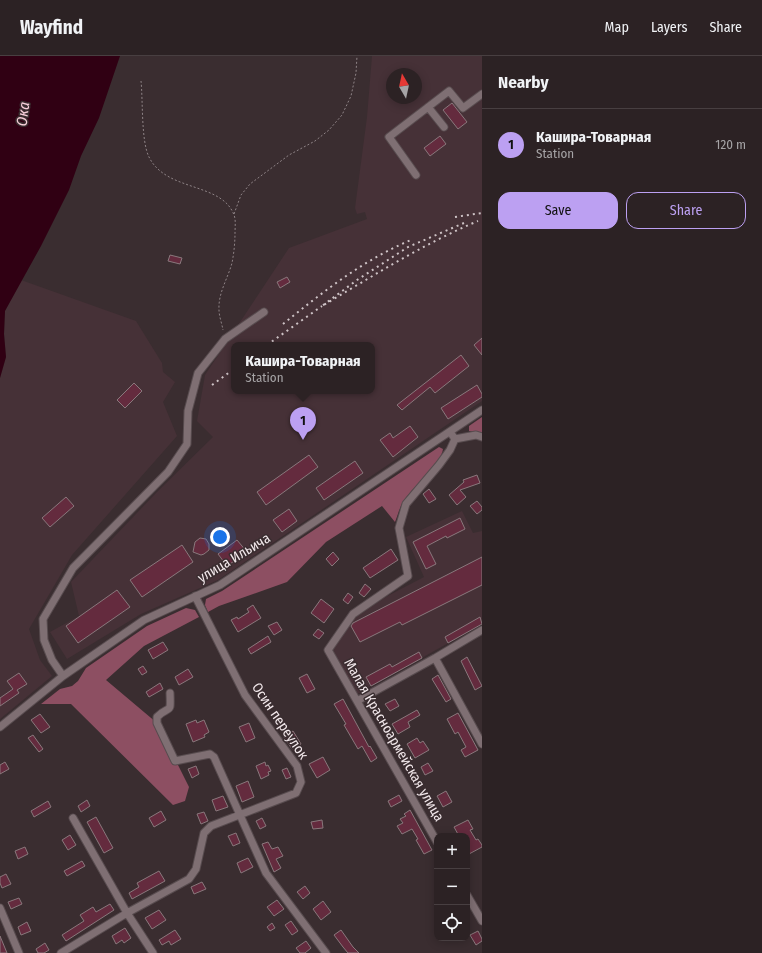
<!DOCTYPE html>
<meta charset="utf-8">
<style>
:root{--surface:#2c2224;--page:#382f31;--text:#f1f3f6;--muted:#a6a4a6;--line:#483f41;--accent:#bca0f2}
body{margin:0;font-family:"Fira Sans Condensed",sans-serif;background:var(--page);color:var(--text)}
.controls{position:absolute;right:12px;bottom:12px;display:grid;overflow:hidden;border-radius:8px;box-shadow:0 2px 10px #0003}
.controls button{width:36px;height:36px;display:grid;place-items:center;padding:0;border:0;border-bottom:1px solid var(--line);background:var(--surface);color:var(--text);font:20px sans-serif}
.compass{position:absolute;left:386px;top:12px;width:36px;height:36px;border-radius:50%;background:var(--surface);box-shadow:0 2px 10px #0003;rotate:351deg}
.you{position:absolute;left:220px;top:481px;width:14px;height:14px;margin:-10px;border:3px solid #fff;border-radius:50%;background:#1a73e8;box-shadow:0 0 0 6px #1a73e833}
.badge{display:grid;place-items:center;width:26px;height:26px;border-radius:50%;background:var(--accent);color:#111;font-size:13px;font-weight:700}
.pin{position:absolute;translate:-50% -33px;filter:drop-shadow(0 1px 2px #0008)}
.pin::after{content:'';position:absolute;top:21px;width:14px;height:12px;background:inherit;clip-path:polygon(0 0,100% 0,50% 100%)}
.popup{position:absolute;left:231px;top:286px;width:144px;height:52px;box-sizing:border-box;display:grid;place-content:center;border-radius:8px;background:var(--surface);filter:drop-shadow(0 1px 3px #0005);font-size:13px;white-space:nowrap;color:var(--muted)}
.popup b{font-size:15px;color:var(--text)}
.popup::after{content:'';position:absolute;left:50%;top:100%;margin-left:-8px;border:8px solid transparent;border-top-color:var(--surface)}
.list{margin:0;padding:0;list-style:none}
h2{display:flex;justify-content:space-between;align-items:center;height:52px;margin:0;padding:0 16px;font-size:17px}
h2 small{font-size:13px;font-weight:400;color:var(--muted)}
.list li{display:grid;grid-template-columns:26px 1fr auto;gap:12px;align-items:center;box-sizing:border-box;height:72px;padding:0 16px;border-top:1px solid var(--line)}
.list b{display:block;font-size:15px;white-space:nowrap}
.list p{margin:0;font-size:13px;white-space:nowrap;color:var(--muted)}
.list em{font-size:13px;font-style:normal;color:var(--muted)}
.actions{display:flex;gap:8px;padding:12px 16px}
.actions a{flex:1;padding:9px 0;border:1px solid var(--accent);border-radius:12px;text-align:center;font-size:14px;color:var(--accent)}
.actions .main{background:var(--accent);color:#111}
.icon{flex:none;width:22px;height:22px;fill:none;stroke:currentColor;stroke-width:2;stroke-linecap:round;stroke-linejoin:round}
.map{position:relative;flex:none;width:482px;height:897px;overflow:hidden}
header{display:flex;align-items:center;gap:24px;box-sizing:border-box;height:56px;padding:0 20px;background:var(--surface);border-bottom:1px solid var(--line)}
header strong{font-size:19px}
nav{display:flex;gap:22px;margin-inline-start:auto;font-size:14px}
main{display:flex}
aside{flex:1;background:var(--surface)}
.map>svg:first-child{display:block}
</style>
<header>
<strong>Wayfind</strong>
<nav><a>Map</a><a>Layers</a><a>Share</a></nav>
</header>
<main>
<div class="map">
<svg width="482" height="897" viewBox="0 0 482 897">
<rect width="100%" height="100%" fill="#3a2d30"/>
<path fill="#463137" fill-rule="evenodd" d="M372,0H482V345L218,524L141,558L67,603L50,576L79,560L71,526L157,436L213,381L197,365L205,319L289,192L367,163L365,156L357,158L355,152L367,61ZM392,18H416V42H392ZM234,289H372V335H234Z
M21,224L136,265L162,307L163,316L175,326L163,346L177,380L72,499L29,573L40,604L52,620L0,663V322L6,301L4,278L5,255Z
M462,455L473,477L482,475V568L354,640L328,594L353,558L424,521L406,481Z"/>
<path fill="#8d4f62" d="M482,361V377L469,375V370Z
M439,391L443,393C441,408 414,430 405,443C400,449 398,459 395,466L382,450L326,486L287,526L219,550L208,556L205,549L206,543L222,535Z
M186,552L195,554L199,561L144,590L106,624L157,667L189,731L185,745L173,749L71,648H41L60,633L72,630L78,625L86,612L147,570Z"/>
<path fill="#300013" d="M0,0H120L99,62L81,100L69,134L41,190L5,255L4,278L6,301L0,322Z"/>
<path fill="#642b3e" stroke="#89787c" d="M452,47L467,66L458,73L443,54Z
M440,80L446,88L430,100L424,92Z
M170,199L182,202L180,208L168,205Z
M287,221L290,226L280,232L277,226Z
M482,282V299L474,289Z
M461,299L469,310L435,337L430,331L402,354L397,349Z
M134,327L142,335L125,352L117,344Z
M477,329L482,338V341L448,363L441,352Z
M410,370L418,381L393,401L380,384L390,377L393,382Z
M309,399L318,411L266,449L257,436Z
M355,405L363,417L324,444L316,432Z
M477,419L480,427L460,434L466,441L457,449L449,439L464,426L463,424Z
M429,433L436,443L429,447L423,438Z
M66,441L74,450L50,471L42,462Z
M477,445L482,451V454L477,458L470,450Z
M289,453L297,465L282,476L273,464Z
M460,462L465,473L447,482L446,480L427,490L436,508L426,513L413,486Z
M200,482L206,483L209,488V494L204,498L201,499L193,496L195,486Z
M237,484L247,496L227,510L218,498Z
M182,489L193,506L142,541L130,524Z
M391,493L398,504L370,522L363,512Z
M333,496L339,503L332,510L326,503Z
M482,501V529L402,569L400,566L360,586L351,570L353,567Z
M365,528L371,533L364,541L359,537Z
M117,534L130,551L78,587L66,570Z
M348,537L353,541L348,548L343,544Z
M321,543L334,553L324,567L311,557Z
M253,549L261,562L238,576L231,564L237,561L238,563L249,556L247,553Z
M480,561L482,568L448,587L445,581Z
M277,566L282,574L274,579L268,570Z
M318,573L324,577L319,583L313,579Z
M268,580L271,586L251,598L248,593Z
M163,586L168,594L153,603L148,594Z
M419,596L422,602L371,630L366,621L390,608L392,611Z
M467,601L482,630L475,634L461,605Z
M143,610L147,616L142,619L138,613Z
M188,613L193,621L179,629L175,621Z
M19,617L27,628L17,634L19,637L0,650V642L13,633L7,625Z
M307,618L315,633L307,637L299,622Z
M438,619L451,643L446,646L432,623Z
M160,627L163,633L149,641L146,636Z
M343,643L369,691L370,690L377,702L371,706L362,690L358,693L344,669L346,668L334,648Z
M395,643L399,650L390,655L385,648Z
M417,654L420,659L408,666L410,671L398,678L392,668Z
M458,657L478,694L465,701L461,694L466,691L458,676L455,678L447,663Z
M40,658L50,671L41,677L31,664Z
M196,664L197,667L204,664L209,676L204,679L205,681L193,686L186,668Z
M249,667L255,682L246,686L239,671Z
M293,675L301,688L292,693L284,681Z
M33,679L43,693L39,696L28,682Z
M417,682L420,687L423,685L429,694L415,702L407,688Z
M323,701L330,714L317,722L309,708Z
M5,706L9,713L0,718V709Z
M265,706L266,710L268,709L271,715L268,716L269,719L261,723L256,710Z
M428,707L433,715L425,719L421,711Z
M196,710L199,718L192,722L188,713Z
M287,712L291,721L286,723L282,714Z
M248,725L254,741L242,746L236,730Z
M446,735L452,746L443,751L437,740Z
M399,739L402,745L391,751L388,745Z
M223,740L228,751L216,755L212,744Z
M87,744L90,750L81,756L78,750Z
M48,745L51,751L34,761L31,755Z
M410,754L432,794L424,798L416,784L418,783L412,773L402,778L397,770L403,767L400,763L406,760L404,758Z
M161,755L166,764L154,771L149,762Z
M204,756L208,765L201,768L197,758Z
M96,761L113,792L104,797L87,766Z
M262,762L266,770L260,773L256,765Z
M322,764L323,772L313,773L311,766Z
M468,764L473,773L470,774L476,784L478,783L482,789V791L469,798L467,794V780H459L454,771Z
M236,777L240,787L233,790L228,780Z
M70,779L76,789L68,794L62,784Z
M268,786L272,793L278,791L283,800L276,803L281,812L274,816L262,788Z
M25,791L28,798L18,803L15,795Z
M248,802L253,811L241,817L237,807Z
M82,805L85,810L67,820L64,815Z
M159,815L165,825L132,843L129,837L139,831L137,827Z
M6,818L11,828L2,832L0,827V821Z
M202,826L206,833L194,838L191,831Z
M305,830L310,837L303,843L297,836Z
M19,842L22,848L11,853L8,846Z
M277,844L284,853L274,860L267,851Z
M323,845L331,856L321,864L313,853Z
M110,848L114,854L66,885L62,879L84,865L80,859L93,851L96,856Z
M159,854L166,864L152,873L145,862Z
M291,865L298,875L292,879L285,869Z
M27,866L31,875L21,879L18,871Z
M272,867L275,872L270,875L267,871Z
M125,872L131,882L124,887L122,884L116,888L112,880Z
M175,874L181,883L171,889L169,885L162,889L159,884Z
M341,874L353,891L359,897H348L343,891L334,879Z
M478,875L482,883V885L476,889L470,879Z
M0,880L7,897H0Z
M306,885L311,892L305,897H300L296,892Z
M45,887L49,894L44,897H38L36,893Z"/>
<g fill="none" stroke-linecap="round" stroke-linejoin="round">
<g stroke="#584c4f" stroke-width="9">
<path id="minor" d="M428,51L444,71
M416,119L389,81L449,35L463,52L482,38
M455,383L476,379L482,381
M435,602L482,688
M63,620L52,604L44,584L43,563L73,512L168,416L187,388L188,355L198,317L225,283L264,256
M170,637C171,660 170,648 157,661V667L175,705L210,698L214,701L266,817L326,897
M357,645L435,602L482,574
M0,671L63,620L144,564L220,529L482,354
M73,762L127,857L153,897
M437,786L328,594L353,558L408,520L399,472L406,448L439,409L450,394L455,383L450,376
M467,839L482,865
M0,852L19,897
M61,897L127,857L189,823L196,813L204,777L211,770L296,737L301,726L297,710L245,639L195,540"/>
</g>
<path stroke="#8f8487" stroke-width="1" stroke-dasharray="2 2" stroke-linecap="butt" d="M141,25C143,44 141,85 149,101C166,136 222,126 234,159C236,164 235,171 235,177C235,186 234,197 232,207C228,222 218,237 219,254C219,260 222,268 223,274
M234,158L241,139L250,128L289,99L315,85L329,74L342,59L351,40L356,17L357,0"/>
<use href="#minor" stroke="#7f6f73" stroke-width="7"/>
<path stroke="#cfc4c7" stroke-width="2" stroke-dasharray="2 4" stroke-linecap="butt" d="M455,161L482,157
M464,167L408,191L357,224L322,250C373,220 423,188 478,165
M283,268C323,236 363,204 411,184
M267,289L322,250
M212,329L234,313"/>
</g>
<g text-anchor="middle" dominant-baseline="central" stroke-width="3" stroke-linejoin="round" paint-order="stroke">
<g font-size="14" fill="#f3e9ec" stroke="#3a2d30">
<text transform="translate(234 502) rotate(-31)">улица Ильича</text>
<text transform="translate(280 665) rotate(56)">Осин переулок</text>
<text transform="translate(394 684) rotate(60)">Малая Красноармейская улица</text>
</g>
<g font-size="15" font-style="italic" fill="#f7cfda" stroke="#3a2d30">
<text transform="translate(23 58) rotate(-83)">Ока</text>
</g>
</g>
</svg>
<div class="controls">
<button>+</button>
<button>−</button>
<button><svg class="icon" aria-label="locate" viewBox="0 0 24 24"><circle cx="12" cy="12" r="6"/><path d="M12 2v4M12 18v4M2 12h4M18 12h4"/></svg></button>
</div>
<svg class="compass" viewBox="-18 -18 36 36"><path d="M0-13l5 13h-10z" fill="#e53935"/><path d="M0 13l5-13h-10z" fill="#a6a4a6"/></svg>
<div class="you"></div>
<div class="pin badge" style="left:303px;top:384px">1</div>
<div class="popup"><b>Кашира-Товарная</b>Station</div>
</div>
<aside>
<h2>Nearby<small></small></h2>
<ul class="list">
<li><span class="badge">1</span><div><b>Кашира-Товарная</b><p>Station</p></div><em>120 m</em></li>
</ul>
<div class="actions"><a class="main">Save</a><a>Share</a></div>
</aside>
</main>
